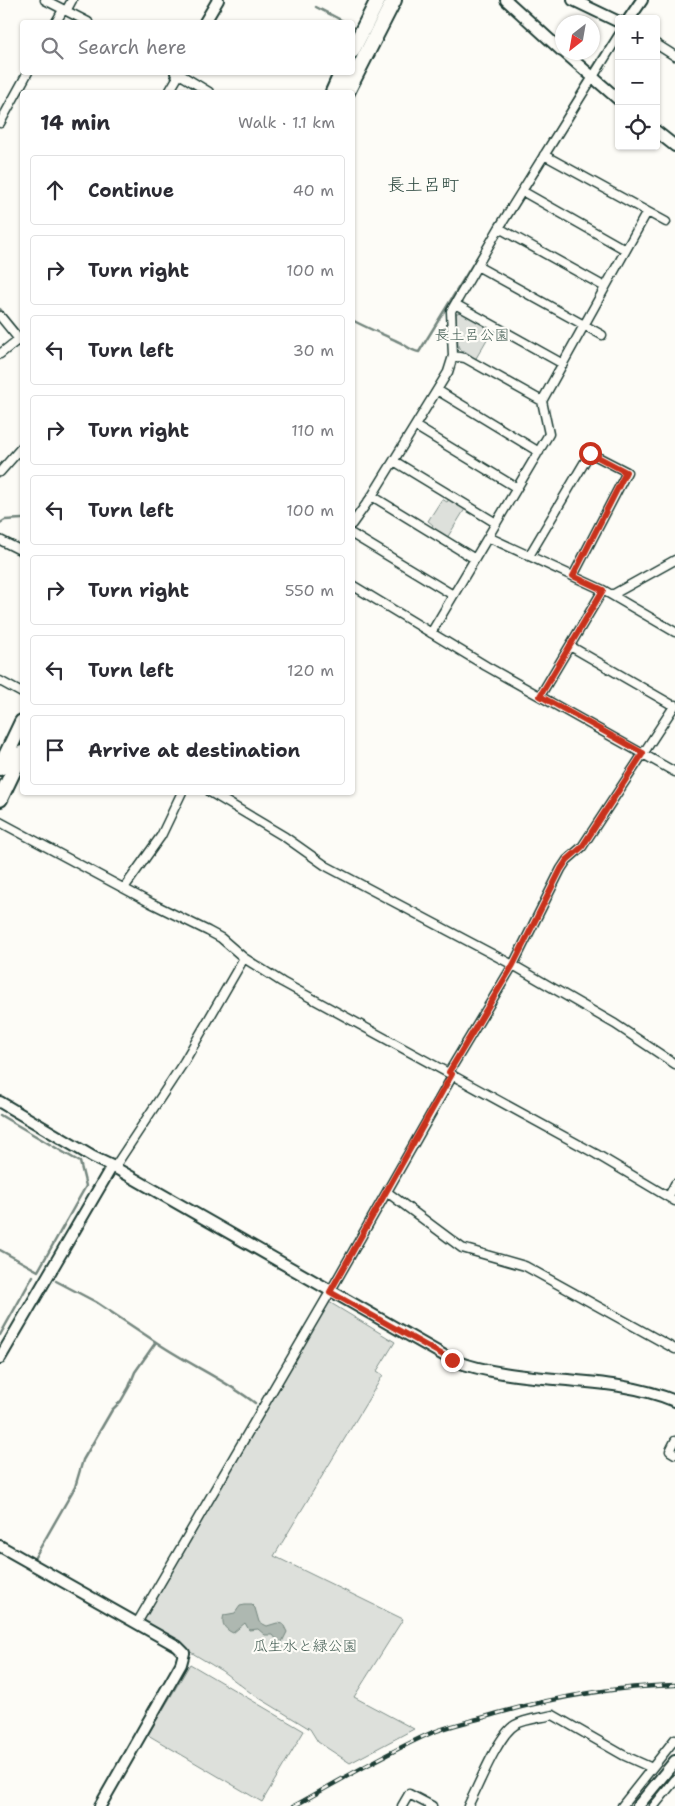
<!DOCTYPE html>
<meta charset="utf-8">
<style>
:root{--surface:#fff;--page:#f2f2f3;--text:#2b2b33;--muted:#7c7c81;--line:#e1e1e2}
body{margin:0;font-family:"Shantell Sans","Klee One",sans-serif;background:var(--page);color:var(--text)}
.controls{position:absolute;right:15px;top:15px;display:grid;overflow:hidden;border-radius:5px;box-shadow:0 1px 4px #0004}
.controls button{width:45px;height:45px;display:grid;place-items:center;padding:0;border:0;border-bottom:1px solid var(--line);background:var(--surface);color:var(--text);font:25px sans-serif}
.compass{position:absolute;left:555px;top:15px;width:45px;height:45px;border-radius:50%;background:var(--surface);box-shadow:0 1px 4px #0004;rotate:211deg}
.stop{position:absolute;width:15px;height:15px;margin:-11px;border:4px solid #c8321e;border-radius:50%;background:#fff}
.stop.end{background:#c8321e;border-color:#fff;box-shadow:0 1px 5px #0008}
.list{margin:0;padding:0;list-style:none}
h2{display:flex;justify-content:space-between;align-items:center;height:65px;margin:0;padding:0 20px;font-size:21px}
h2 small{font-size:16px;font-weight:400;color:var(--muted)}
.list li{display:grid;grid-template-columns:32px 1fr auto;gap:15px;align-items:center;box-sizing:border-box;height:70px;margin:0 10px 10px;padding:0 10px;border:1px solid var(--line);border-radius:5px}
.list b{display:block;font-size:19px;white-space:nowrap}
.list em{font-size:16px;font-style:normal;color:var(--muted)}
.icon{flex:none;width:28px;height:28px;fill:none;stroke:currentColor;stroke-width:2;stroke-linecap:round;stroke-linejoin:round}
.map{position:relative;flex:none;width:675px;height:1806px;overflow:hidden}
.search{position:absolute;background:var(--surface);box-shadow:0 1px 4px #0004;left:20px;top:20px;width:335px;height:55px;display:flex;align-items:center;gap:12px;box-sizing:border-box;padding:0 18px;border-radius:5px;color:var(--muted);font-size:19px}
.panel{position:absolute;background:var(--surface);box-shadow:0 1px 4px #0004;left:20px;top:90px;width:335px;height:705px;border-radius:5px}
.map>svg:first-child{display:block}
</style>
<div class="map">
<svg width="675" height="1806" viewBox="0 0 675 1806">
<rect width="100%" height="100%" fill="#fdfcf7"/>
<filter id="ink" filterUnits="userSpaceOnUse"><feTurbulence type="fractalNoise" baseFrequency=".02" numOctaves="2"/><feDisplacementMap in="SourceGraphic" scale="10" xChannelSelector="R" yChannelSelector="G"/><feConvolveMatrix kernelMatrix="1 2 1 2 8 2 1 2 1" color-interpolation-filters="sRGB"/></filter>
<g filter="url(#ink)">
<path fill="#dde0db" stroke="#7e8e88" d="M461,311L493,329L475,360L471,358L472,356L463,350L462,353L458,346L456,314Z
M442,499L447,502L449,499L465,509L447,538L431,528L433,525L428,521Z
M329,1302L395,1342L377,1371L383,1375L274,1556L403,1619L354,1697L414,1729L350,1763L318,1742L310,1729L251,1693L222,1671L141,1622Z
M190,1664L304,1731L262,1802L148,1735Z"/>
<path fill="#aeb8b1" stroke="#75877f" d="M245,1605H252L255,1608L259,1622L267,1626L277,1623L283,1624L287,1632L281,1644L283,1648L273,1635H265L258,1629L249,1630L245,1623L233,1633C224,1629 221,1623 224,1615L235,1613L240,1606Z"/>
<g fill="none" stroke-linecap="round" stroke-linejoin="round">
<path stroke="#75877f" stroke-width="2.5" d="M316,7L345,22
M624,17L635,0
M592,69L617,30
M0,309L22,336
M352,320C367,328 382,334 397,341C405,344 410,351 419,352L585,81
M0,523L5,520L22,519
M0,1115L80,1162L86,1186L38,1271L0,1250
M56,1281L96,1302L156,1342
M0,1335L33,1276
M35,1557L75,1487L83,1460L112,1410L121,1401L129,1387L135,1372L156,1342C188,1364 224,1379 255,1403"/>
<g stroke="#1f3d34" stroke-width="11">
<path id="street" d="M45,0L88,22
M66,11L72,0
M56,22L63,10
M656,44L675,56
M176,72L209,92
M169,92L179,75
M0,123L28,72
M544,155L666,222
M522,191L626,250
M499,228L605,287
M477,266L602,335
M455,304L563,364
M0,316L22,343
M0,354L19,339
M437,390L539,452
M542,401L647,212
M415,426L517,488
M394,461L496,523
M0,472L22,447
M372,496L475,559
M352,524L372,496L448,372L453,356L451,311L499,228L619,35
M352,534L453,595
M488,537L603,590L675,632
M0,540L22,551
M529,556L590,453L627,472L573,576
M352,585L486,666L675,772
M612,595L675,560
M431,633L549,434L542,401L465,358L453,356
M570,646L674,706
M0,681L22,693
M540,696L603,590
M210,792L285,837L326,866L513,965L615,1024L675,1064
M0,822L151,903L208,931L221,938L244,958L282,982L596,1154L675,1201
M124,888L161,836L182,792
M449,1072L513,965L561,869L567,860L582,847L675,705
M114,1168L184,1062L244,958
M387,1192L462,1248L525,1266L675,1349
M669,1196L675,1184
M675,1441L670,1451L675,1454
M137,1623L330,1292L453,1075
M402,1806L409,1794L432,1806
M468,1806C478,1787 498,1735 515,1725C525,1719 541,1718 553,1715L623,1755L652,1768
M622,1806L675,1739
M654,1806L675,1780"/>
</g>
<g stroke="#1f3d34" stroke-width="14">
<path id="secondary" d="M506,0L562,51
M573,0L619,22
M629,19L642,0
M205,22L218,0
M564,52L619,100
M176,73V72
M656,131L675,146
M0,1102L93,1157L112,1166L452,1360C524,1387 604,1372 675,1401
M0,1358L112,1166
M0,1546L177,1646L184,1653L181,1664L100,1806
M638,1806L675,1761"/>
</g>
<g stroke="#1f3d34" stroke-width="18">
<path id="highway" d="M352,51L378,0
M333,92L342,72
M347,92L394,0
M0,768L22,722
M0,799L22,753"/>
</g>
<use href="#street" stroke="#fdfcf7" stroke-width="8"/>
<use href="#secondary" stroke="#fdfcf7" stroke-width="10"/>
<use href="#highway" stroke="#fdfcf7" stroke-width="14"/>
<g stroke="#1f3d34" stroke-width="4.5">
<path id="rail" d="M294,1806C339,1781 384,1754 431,1733C446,1727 463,1723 478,1719C544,1699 606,1687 675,1685"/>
</g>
<use href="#rail" stroke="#fdfcf7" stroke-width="2.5" stroke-dasharray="8" stroke-linecap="butt"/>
</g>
</g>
<g fill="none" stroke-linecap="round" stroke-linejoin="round" filter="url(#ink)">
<path stroke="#c8321e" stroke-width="6" d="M452,1360L330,1292L452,1074L449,1072L513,965L561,869L567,860L582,847L643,753L540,696L603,590L573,576L626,472L590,453"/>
</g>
<g text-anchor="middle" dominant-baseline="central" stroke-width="4.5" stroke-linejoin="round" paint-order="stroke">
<g font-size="15" fill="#455e55" stroke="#fdfcf7">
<text x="472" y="335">長土呂公園</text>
<text x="305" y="1646">瓜生水と緑公園</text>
</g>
<g font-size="18" fill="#1f3d34" stroke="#fdfcf7">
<text x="423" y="185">長土呂町</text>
</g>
</g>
</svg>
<div class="controls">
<button>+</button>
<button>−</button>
<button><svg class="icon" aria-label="locate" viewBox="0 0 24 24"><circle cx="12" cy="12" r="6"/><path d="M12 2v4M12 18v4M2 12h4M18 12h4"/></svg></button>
</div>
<svg class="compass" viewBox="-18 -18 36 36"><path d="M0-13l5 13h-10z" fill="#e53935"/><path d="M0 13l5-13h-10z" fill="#7c7c81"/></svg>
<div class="stop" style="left:590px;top:453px"></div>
<div class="stop end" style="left:452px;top:1360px"></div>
<div class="search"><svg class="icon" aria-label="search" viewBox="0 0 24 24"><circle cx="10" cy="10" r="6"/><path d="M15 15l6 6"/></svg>Search here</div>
<section class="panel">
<h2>14 min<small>Walk · 1.1 km</small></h2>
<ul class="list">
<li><svg class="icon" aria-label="ahead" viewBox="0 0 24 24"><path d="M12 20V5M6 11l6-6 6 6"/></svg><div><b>Continue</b></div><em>40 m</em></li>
<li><svg class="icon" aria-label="right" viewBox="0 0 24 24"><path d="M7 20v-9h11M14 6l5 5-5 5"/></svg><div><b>Turn right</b></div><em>100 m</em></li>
<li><svg class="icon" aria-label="left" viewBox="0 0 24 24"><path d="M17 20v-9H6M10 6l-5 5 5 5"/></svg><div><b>Turn left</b></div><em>30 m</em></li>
<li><svg class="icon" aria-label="right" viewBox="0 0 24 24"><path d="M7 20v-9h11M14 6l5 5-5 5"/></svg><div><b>Turn right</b></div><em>110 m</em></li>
<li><svg class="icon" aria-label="left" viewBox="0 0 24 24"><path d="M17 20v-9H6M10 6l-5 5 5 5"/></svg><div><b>Turn left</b></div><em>100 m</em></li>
<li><svg class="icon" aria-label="right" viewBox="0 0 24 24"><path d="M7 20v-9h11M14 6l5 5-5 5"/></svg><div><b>Turn right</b></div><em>550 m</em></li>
<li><svg class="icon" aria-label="left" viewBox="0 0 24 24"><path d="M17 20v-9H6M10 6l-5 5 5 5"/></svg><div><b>Turn left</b></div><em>120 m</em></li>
<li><svg class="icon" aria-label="arrive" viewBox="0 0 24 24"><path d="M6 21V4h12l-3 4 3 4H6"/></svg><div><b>Arrive at destination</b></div></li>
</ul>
</section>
</div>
